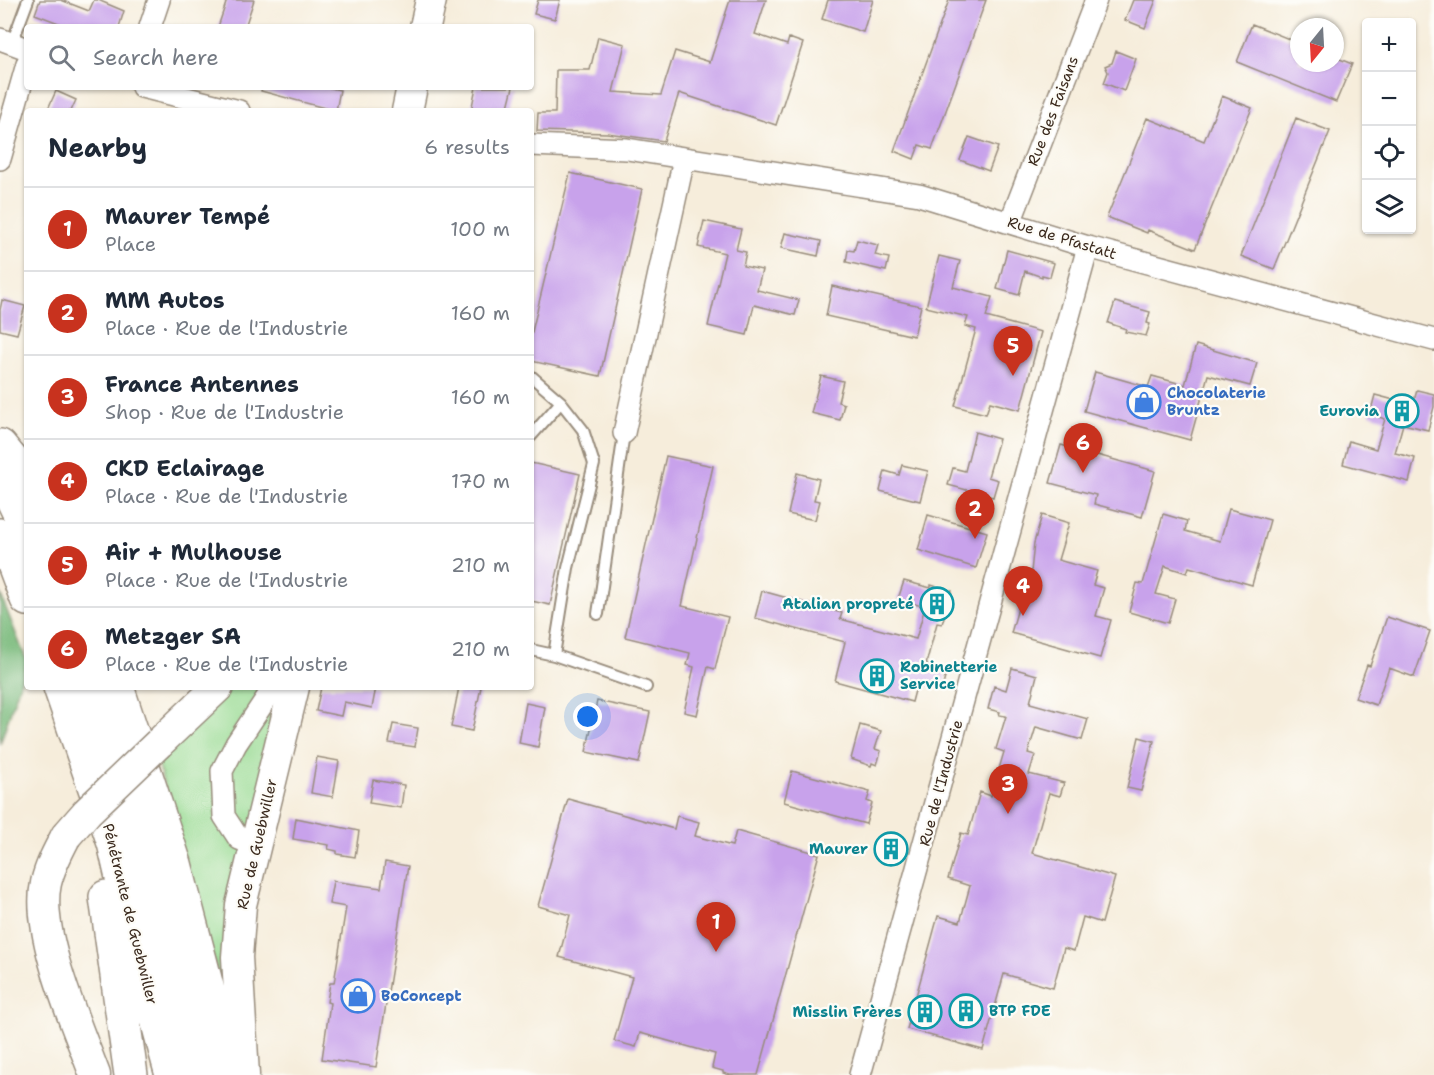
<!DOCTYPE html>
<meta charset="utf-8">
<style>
:root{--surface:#fff;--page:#f2f2f3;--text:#1f2937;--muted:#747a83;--line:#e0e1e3;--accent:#c8321e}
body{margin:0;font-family:"Shantell Sans",sans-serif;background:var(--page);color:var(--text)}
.controls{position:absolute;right:18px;top:18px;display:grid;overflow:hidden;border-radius:6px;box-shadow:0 2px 4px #0004}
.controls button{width:54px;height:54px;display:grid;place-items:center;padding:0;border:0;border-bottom:2px solid var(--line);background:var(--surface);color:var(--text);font:30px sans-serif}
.compass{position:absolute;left:1290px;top:18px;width:54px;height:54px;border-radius:50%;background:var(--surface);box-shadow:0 2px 4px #0004;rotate:198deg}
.you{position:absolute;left:588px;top:717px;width:21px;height:21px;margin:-15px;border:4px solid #fff;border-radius:50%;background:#1a73e8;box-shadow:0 0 0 9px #1a73e833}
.badge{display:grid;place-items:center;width:39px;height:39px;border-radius:50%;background:var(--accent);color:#fff;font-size:20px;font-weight:700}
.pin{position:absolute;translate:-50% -50px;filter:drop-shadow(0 2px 3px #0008)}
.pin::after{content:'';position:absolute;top:32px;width:21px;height:18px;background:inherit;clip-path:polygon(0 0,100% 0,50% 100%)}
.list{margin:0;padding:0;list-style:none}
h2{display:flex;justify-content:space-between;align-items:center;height:78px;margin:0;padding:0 24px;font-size:26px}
h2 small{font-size:20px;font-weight:400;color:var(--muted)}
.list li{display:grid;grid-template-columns:39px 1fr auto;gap:18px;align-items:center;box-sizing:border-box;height:84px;padding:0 24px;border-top:2px solid var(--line)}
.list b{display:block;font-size:22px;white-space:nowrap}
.list p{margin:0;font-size:20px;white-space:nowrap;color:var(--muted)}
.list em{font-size:20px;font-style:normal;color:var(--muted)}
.icon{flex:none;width:33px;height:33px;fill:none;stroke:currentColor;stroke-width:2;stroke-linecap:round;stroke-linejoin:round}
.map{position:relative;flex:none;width:1434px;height:1075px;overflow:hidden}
.search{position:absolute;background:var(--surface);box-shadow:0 2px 4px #0004;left:24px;top:24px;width:510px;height:66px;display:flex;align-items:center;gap:15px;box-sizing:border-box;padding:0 21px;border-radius:6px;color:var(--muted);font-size:22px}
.panel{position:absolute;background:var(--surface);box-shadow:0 2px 4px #0004;left:24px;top:108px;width:510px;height:582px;border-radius:6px}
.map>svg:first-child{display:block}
</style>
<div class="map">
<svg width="1434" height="1075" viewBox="0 0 1434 1075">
<rect width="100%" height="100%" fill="#fdfcf7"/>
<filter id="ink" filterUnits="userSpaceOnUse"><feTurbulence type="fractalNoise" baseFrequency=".0167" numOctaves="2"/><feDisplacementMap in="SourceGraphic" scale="12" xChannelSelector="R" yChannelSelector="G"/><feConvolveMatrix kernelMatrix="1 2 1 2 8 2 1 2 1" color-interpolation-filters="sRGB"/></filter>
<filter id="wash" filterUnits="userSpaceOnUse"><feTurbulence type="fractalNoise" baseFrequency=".008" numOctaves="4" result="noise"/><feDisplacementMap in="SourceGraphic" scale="24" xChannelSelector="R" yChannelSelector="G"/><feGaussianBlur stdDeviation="1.35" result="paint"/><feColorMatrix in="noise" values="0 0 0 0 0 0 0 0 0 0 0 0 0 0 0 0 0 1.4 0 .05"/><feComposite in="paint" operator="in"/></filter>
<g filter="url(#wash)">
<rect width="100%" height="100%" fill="#f6eddb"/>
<path fill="#97da92" stroke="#698258" stroke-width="1.5" d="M230,687H287L226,1004L156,757Z"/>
<path fill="#79ba7c" stroke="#5a724d" stroke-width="1.5" d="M0,593L27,662L0,744Z"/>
<g id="blocks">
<path fill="#c8a2eb" d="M40,0H61L89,11L94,0H98L124,11L119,27H69L35,14Z
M227,0H254L245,27H218Z
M538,0H560L555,19L534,14Z
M730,0H766L755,34L787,45L789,38L803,43L776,125L679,93L664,141L607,133L537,131L538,113H555L556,70H590L598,37L625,44L613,92L661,95L675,51L710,62Z
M828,0H873L863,32L822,19Z
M949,0H986L932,149L919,145L914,159L894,151Z
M1133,0H1156L1145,28L1125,20Z
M1252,24L1299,43V63H1335V57L1352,64L1336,102L1237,62Z
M1116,51L1136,59L1124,91L1104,83L1108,72L1105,66L1112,63Z
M262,87H327L340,90L336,111L261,91Z
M476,87H513L507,111H471Z
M56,91L76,100L71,111H47Z
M1222,96L1252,108L1195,249L1148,230L1147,233L1107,217L1147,118L1204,141Z
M1296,118L1330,131L1274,269L1241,256Z
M969,137L998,147L989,171L960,160Z
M570,173L642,189L600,376L531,361V336Z
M704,221L741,229L736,250L746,252L743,266L762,270L757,290L799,300L795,315L754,305L747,335L708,326L725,253L698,247Z
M785,233L821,241L818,256L781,248Z
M857,240L878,245L875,255L889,258L886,271L846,262L848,250L854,251Z
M1007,250L1054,263L1050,277L1042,275V277L1025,271L1019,295L997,289Z
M939,256L960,261L953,287L992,297L986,317L1041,332L1020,410L990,402L986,414L955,406L976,329L965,326L968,317L926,307Z
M832,286L921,306L914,336L826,316Z
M2,300L25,306L17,334L0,330V310Z
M1115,302L1150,312L1147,323L1150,324L1146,336L1125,332L1126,329L1108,323Z
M1196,345L1257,363L1250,386L1208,375L1190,440L1084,411L1095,372L1148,387L1152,376L1185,385Z
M821,376L843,381L838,402L844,404L840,420L811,413Z
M1417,390L1434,394V407L1428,430L1403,424L1395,453L1415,458L1409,482L1343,464L1349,441L1376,449L1385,419L1370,414L1375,395L1413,405Z
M975,432L999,439L988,477L998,480L993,497L948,485L953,468L965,471Z
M1061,445L1155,471L1142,517L1094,504L1096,495L1050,483Z
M666,456L713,466L682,606L728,617L715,669L708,667L697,715L684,712L694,667L687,665L690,653L625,637Z
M531,463L580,474L550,605L531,601Z
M902,465L928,471L920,501L880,491L885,471L899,475Z
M797,473L819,479L814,500L820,501L815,520L788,514Z
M1229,509L1270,520L1252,585L1189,567L1187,573L1165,566L1156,594L1175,599L1168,623L1129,612L1137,583L1143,584L1163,514L1187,521L1185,531L1220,541Z
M928,515L987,532L976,568L918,550Z
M1042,515L1069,523L1058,560L1097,571L1093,585L1104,588L1096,616L1111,620L1100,658L1011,633L1028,573L1031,572L1034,543Z
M904,581L931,588V585L952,591L942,624L937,623L926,664L947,670L942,689L917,683L912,702L835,681L845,642L755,618L762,591L842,613L840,619L916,639L925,607L898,599Z
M1387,617L1430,631L1414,677L1389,668L1376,705L1355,698L1367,665L1370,666Z
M1012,668L1037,675L1030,703L1088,719L1082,740L1036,727L1028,753L1035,755L1029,774L1064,783L1060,796L1049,793L1032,853L1115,877L1102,923L1083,917L1074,951L1064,948L1053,988L1004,974L983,1050L907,1029L938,916L960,922L970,886L948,879L961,833L968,835L980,792L991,796L1004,752L996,749L1006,716L999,715L1000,712L988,709L994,686L1006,690Z
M321,687H376L372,708L344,702L341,716L316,711Z
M459,687H481L472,731L451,727Z
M597,701L650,712L639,763L586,752Z
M526,703L545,707L538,747L519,743Z
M393,724L418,728L415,747L389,743Z
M860,725L881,731L875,749L881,751L877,765L872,763L871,766L851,759Z
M1139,737L1154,741L1141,791L1127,788Z
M317,757L339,761L333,797L311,793Z
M792,771L870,792L867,801L872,803L866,824L784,802Z
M373,780L404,785L401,808L369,803Z
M568,799L674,829L677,816L699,822L695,836L732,846L736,831L819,854L758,1075H730L723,1073V1071L712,1068L715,1054L640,1033L636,1047L614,1041L632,977L559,957L570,915L538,906Z
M296,818L359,831L355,857L337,854V851L328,849L329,845L293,839Z
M385,862L408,866L376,1067L322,1059L330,1003L327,1002L330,983H334L346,907L329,904L333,881L381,888Z"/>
</g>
</g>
<g filter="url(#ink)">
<use href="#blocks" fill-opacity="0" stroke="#988c7c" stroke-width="1.5"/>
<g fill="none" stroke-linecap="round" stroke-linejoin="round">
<g stroke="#988c7c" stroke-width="14">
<path id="service" d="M12,43L28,0
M531,376L561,402L583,430L594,464L568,568L554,655L646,687
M531,436L561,402
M598,614L624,433
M531,650L554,655"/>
</g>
<g stroke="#988c7c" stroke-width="24">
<path id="minor" d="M150,27L159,0
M0,39L27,49
M142,87L239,111
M531,145L627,149L919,195L1088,247L1434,340
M0,159L27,64
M1010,223L1096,0
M624,433L684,159
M255,845L239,839L224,816L222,771L236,744L274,687
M860,1075L1088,247"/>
</g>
<g stroke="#988c7c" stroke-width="33">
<path id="secondary" d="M425,27L431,0
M407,111L412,87
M159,743L218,687
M66,836C58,851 50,866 46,883C35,933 77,1026 95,1075
M244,1075L237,957L241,905L294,687"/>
</g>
<g stroke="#988c7c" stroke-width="36">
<path id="trunk" d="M0,446L14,463L27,484
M0,473L27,529
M0,535L12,559L27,599
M60,687L114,843L143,968L172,1075
M93,687L132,806L202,1075
M117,687L175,864L230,1075
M106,897L131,1075"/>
</g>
<use href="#service" stroke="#fff" stroke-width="10"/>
<use href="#minor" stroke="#fff" stroke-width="21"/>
<use href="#secondary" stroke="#fff" stroke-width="30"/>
<use href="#trunk" stroke="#fff" stroke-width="33"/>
<g stroke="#988c7c" stroke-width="33" stroke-linecap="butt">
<path id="secondary-bridge" d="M66,836L87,812L159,743"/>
</g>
<use href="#secondary-bridge" stroke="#fff" stroke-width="30"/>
</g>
</g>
<defs>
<g id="shop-ring" transform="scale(1.725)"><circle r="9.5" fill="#fdfcf7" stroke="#3f7fe0" stroke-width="1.5"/><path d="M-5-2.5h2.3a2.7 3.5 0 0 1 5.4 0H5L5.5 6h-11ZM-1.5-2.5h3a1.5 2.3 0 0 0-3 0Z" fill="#3f7fe0"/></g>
<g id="building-ring" transform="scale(1.725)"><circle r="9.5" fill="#fdfcf7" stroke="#0f9aa8" stroke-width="1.5"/><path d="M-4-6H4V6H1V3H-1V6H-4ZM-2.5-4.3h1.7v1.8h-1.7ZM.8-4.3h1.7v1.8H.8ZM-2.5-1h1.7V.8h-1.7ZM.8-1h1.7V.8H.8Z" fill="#0f9aa8"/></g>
</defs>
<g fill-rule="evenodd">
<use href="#shop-ring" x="1144" y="402"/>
<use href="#building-ring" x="1402" y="411"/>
<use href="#building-ring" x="937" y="604"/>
<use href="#building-ring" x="877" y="676"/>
<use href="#building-ring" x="891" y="849"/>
<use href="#shop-ring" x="358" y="996"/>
<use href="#building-ring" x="966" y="1011"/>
<use href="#building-ring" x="925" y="1012"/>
</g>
<g text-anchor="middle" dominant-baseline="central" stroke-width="4.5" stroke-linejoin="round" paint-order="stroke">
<g font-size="15" fill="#3b2a1e" stroke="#fdfcf7">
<text transform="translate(1053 111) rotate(-69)">Rue des Faisans</text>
<text transform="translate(1062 238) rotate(17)">Rue de Pfastatt</text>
<text transform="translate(941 783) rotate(-75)">Rue de l'Industrie</text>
<text transform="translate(257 844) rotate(-77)">Rue de Guebwiller</text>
<text transform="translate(130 914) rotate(76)">Pénétrante de Guebwiller</text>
</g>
<g font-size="15" font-weight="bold" fill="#366cbe" stroke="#fdfcf7" text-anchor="start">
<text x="1167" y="393">Chocolaterie<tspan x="1167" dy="17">Bruntz</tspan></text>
<text x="381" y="996">BoConcept</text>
</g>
<g font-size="15" font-weight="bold" fill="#0d838f" stroke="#fdfcf7" text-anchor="end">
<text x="1379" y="411">Eurovia</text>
<text x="914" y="604">Atalian propreté</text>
<text x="900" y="667" text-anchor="start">Robinetterie<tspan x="900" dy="17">Service</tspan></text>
<text x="868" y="849">Maurer</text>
<text x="989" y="1011" text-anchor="start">BTP FDE</text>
<text x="902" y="1012">Misslin Frères</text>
</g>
</g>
</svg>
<div class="controls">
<button>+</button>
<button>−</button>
<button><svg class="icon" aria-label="locate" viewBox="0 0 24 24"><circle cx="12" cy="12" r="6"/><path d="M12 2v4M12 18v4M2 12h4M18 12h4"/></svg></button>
<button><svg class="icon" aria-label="layers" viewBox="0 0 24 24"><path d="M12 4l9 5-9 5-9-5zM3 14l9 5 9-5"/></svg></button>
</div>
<svg class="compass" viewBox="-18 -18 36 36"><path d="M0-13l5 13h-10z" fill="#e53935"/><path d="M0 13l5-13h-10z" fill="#747a83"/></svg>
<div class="you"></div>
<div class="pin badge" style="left:716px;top:952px">1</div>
<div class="pin badge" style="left:975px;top:539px">2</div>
<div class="pin badge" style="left:1008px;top:814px">3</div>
<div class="pin badge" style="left:1023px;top:616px">4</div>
<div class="pin badge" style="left:1013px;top:376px">5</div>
<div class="pin badge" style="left:1083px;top:473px">6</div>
<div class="search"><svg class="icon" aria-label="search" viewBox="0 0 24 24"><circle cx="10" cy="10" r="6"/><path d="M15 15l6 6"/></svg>Search here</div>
<section class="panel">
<h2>Nearby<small>6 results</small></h2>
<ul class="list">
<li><span class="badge">1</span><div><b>Maurer Tempé</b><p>Place</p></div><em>100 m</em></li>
<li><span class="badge">2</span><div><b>MM Autos</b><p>Place · Rue de l'Industrie</p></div><em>160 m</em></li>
<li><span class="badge">3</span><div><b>France Antennes</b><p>Shop · Rue de l'Industrie</p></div><em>160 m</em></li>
<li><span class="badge">4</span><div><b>CKD Eclairage</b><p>Place · Rue de l'Industrie</p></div><em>170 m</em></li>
<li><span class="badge">5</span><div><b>Air + Mulhouse</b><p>Place · Rue de l'Industrie</p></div><em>210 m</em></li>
<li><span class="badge">6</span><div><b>Metzger SA</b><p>Place · Rue de l'Industrie</p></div><em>210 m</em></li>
</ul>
</section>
</div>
